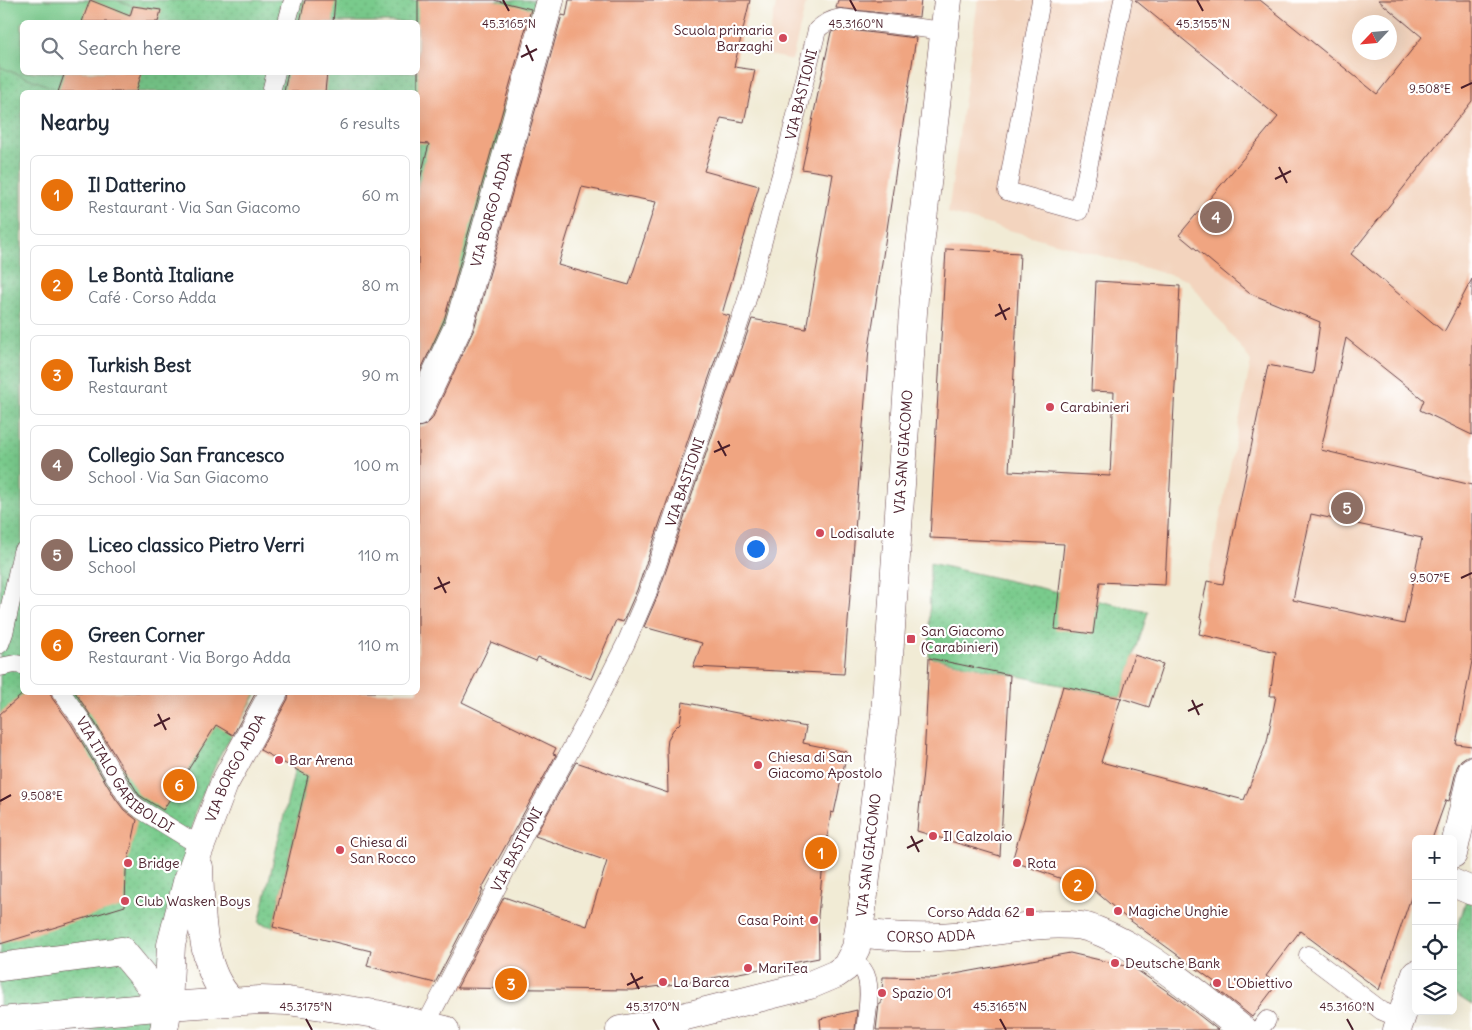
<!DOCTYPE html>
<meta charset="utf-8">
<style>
:root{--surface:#fff;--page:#f6f6f7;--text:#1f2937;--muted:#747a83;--line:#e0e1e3;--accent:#0f766e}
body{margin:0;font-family:Delius,sans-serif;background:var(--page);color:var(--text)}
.controls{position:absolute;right:15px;bottom:15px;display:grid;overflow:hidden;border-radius:8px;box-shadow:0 5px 20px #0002}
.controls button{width:45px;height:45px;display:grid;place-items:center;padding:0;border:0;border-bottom:1px solid var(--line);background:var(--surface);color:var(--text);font:25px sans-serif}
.compass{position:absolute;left:1352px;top:15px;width:45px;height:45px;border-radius:50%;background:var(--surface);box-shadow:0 5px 20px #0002;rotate:244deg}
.you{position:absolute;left:755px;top:548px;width:18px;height:18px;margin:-12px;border:4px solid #fff;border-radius:50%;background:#1a73e8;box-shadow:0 0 0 8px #1a73e833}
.badge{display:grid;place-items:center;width:32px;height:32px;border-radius:50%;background:var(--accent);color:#fff;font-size:16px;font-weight:700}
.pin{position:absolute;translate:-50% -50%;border:2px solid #fff;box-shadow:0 1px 5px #0006}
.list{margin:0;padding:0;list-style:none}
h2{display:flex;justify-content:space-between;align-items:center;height:65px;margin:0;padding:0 20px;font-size:21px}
h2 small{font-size:16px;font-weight:400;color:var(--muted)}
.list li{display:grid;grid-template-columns:32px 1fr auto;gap:15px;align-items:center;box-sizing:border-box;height:80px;margin:0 10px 10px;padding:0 10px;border:1px solid var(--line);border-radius:8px}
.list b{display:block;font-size:19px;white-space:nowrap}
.list p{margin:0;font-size:16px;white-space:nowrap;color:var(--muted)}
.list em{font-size:16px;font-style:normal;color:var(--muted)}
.icon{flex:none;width:28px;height:28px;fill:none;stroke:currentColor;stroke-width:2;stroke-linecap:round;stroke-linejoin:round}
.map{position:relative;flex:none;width:1472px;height:1030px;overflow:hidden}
.search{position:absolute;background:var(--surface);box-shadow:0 5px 20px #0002;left:20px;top:20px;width:400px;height:55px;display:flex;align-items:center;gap:12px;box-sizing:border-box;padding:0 18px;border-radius:8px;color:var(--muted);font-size:19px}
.panel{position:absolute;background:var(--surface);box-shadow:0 5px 20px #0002;left:20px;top:90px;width:400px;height:605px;border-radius:8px}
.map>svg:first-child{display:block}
</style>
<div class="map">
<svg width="1472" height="1030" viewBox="0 0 1472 1030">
<defs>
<pattern id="park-dots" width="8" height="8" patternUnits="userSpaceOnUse" patternTransform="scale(1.25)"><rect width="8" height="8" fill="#79cb8c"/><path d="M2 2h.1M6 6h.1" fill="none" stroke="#6aae79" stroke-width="1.8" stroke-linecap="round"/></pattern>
</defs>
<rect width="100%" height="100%" fill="#fff"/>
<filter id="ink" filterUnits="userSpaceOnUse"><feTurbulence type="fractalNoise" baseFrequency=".02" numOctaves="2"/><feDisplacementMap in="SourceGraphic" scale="10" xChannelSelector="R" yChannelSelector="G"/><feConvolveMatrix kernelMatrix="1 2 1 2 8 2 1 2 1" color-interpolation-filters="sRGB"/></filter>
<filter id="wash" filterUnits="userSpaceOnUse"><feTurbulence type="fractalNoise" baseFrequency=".0096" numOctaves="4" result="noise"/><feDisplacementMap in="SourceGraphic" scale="20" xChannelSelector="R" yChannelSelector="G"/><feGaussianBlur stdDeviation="1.12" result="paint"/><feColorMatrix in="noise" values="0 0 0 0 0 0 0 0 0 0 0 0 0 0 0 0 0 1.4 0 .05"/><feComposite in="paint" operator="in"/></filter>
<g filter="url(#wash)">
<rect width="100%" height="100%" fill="#f1ebd5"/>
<path fill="#f3d4be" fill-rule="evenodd" d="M777,0H809L806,3L792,60L765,54Z
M978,0H1472V661L1458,735L1350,714L1336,724L1274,704L1275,696H1270L1276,652L1199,634L1202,619L1200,618L1251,361L1188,280L948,213ZM1360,22H1390V52H1360Z"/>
<path fill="url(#park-dots)" stroke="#62755c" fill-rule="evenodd" d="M0,0H540L452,318L418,390V92H22V692L257,693L219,757L196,810L150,1030H0ZM22,22H418V72H22Z
M930,563L1148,612L1121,698L929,657Z
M295,768L308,776L273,927L259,923Z
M1466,901L1472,904V1005L1453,993V942Z"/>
<path fill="#79cb8c" stroke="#62755c" d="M0,0H116L133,6L128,22H22V72L112,73L106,92H64L0,67Z"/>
<g id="blocks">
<path fill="#f0a581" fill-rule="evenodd" d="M90,0L130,16L133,6L161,10L158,22H82Z
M305,0H335L333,22H300Z
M418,0H494L531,9L444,320L418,376V187L429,144L418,143Z
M569,0H750L734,67L755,70L744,122L721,118L704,171L759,186L722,314L730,316L637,590L623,622L616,620L591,679L538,657L536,661L491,642L462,702L556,748L553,754L556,755L481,890H483L435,983L367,966L371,951L273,927L308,776L260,750L288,699L289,692H418V427L426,425L432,419L474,329L562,15L566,16ZM582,187L656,202L629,285L558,265Z
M838,0H921L919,17L836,8Z
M1135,0H1260L1377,94L1422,37L1378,0H1472V101L1351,254L1444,332L1472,279V435L1420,410L1424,400L1346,338L1321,450L1472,485V661L1456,744L1472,746V756H1467L1461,760L1457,767L1449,801L1446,800L1432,839H1416V883L1379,990L1300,931L1266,976L1277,984L1252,1017L1212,985L1223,988L1124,916L1095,891L1086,888L1077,881L1076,884L1012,861L1063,686L1121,698L1101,762L1244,800L1267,742L1276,696H1270L1276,652L1199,634L1202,619L1200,618L1207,581L1223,584L1268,365L1313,374L1320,322L1249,293L1179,235L1278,117ZM1311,514L1422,538L1404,624L1293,600Z
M841,29L916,38L869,348L844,674L693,667L702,643L644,627L657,597L752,319L806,329L833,174L802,169L831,32Z
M65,72H142L136,92H58Z
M288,72H327L325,92H284Z
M946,249L1020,253L1009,471L1110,476L1114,392L1091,391L1096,281L1180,286L1165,585L1100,582L1093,634L1055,629L1064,544L930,538Z
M1134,655L1163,664L1149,707L1121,698Z
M929,658L1010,675L1000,856L917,831L924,761Z
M25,692H50L52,698L71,724L115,798L124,810L137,820L126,871L125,906L0,944V714Z
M75,692H256L233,735L216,725L163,810L139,795L89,713Z
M683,702L806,727L803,743L847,752L834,813L831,812L822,874L818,916L819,958L696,981L633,990L457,988L504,897L587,926L607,861L535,836L576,762L668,793L667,748L668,739L673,730L680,723Z
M1070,953L1134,968L1177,998L1218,1030H876L879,1004H881L883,977L933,978Z
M857,1010L855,1030H821L820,1019Z"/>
</g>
</g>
<g filter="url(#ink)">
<use href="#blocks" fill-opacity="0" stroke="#633e44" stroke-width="1"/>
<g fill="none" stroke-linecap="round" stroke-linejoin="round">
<g stroke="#633e44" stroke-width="19">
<g id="service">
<path d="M1041,0L1007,191L1079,211L1123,0"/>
<path d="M287,22L293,0"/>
<path d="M271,92L276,72"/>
<path d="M0,644L4,633L22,552"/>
<path d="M0,667L15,664L22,665"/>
<path id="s1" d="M61,692L80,718L124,792L131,802L140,809L200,846"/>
<path d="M1308,955L1382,1011L1401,1019"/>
<path d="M851,959C855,962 860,966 863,970C873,983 867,1014 865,1030"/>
<path id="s2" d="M425,1026L524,835L592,711L626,643L647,594L746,303L786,156L817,30C824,23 830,20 840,18L944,31"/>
<path d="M1259,1030L1267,1020"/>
</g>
</g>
<g stroke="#633e44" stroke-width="29">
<g id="minor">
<path id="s3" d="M418,412L459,325L550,0"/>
<path d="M1453,854L1472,771"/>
<path d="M199,867C201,908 199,972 232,1001"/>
<path d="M1453,883L1472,891"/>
<path id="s4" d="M859,933C891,937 922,939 954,936C996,933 1039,920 1082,926C1098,929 1113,938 1127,945C1169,969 1206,1000 1243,1030"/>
<path d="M0,967L122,951L168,1006"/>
<path id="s5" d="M168,1006L171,945L187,882L224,784L274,692"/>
<path d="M1397,1030L1416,974"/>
</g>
</g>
<g stroke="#633e44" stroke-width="29">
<g id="tertiary">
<path d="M0,1021L168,1006L260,1000L288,1001L376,1014L445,1030"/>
<path d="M164,1030L168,1006"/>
<path id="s6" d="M620,1030L650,1025L810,985L836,974L846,967L856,948L863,903L885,714L914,298L948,0"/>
</g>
</g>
<use href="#service" stroke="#fff" stroke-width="18"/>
<use href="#minor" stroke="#fff" stroke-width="28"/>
<use href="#tertiary" stroke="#fff" stroke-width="28"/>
</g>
</g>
<path fill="none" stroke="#4a1f2b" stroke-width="2" d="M503,0L509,11M850,0L856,11M1197,0L1203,11M526,45L533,61M521,57L537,49M1461,88L1472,83M1279,167L1287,183M1275,179L1291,171M999,304L1006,320M995,316L1010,308M718,441L726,456M714,452L730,445M438,577L446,593M1461,578L1472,573M434,589L450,582M1192,700L1199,715M1188,711L1203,704M158,714L166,730M154,726L170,718M0,801L11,795M911,836L919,852M907,848L923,840M631,973L639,989M627,985L643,977M306,1019L312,1030M653,1019L659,1030M1000,1019L1006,1030M1347,1019L1353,1030"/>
<g fill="#d1495b" stroke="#fff" stroke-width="2">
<circle cx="783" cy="38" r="5"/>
<circle cx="1050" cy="407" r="5"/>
<circle cx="820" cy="533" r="5"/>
<rect x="906" y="634" width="10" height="10" rx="2.5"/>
<circle cx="279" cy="760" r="5"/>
<circle cx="758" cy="765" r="5"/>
<circle cx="933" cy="836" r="5"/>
<circle cx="340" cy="850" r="5"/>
<circle cx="128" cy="863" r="5"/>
<circle cx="1017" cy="863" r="5"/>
<circle cx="125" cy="901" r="5"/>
<circle cx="1118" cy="911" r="5"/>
<rect x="1025" y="907" width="10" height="10" rx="2.5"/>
<circle cx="814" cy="920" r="5"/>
<circle cx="1115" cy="963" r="5"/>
<circle cx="748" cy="968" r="5"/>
<circle cx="663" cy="982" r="5"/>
<circle cx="1217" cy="983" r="5"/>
<circle cx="882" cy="993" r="5"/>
</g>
<g text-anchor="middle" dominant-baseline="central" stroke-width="4.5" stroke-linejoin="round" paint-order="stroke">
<g font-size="14" fill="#4a1f2b" stroke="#fff" text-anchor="start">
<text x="773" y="30" text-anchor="end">Scuola primaria<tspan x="773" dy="16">Barzaghi</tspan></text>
<text x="1060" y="407">Carabinieri</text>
<text x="830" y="533">Lodisalute</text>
<text x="921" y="631">San Giacomo<tspan x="921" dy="16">(Carabinieri)</tspan></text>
<text x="768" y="757">Chiesa di San<tspan x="768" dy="16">Giacomo Apostolo</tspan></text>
<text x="289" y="760">Bar Arena</text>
<text x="943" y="836">Il Calzolaio</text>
<text x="350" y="842">Chiesa di<tspan x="350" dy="16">San Rocco</tspan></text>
<text x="138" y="863">Bridge</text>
<text x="1027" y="863">Rota</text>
<text x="135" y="901">Club Wasken Boys</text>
<text x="1128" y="911">Magiche Unghie</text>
<text x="1020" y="912" text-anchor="end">Corso Adda 62</text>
<text x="804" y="920" text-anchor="end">Casa Point</text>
<text x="1125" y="963">Deutsche Bank</text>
<text x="758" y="968">MariTea</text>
<text x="673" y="982">La Barca</text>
<text x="1227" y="983">L'Obiettivo</text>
<text x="892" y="993">Spazio 01</text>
</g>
<g font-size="14" fill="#4a1f2b" stroke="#fff">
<text stroke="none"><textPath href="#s2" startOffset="1009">VIA BASTIONI</textPath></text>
<text stroke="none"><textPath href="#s3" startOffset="216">VIA BORGO ADDA</textPath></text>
<text stroke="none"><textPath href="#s6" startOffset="756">VIA SAN GIACOMO</textPath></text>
<text stroke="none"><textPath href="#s2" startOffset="604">VIA BASTIONI</textPath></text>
<text stroke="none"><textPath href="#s5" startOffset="250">VIA BORGO ADDA</textPath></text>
<text stroke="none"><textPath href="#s1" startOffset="106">VIA ITALO GARIBOLDI</textPath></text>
<text stroke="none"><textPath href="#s2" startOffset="199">VIA BASTIONI</textPath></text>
<text stroke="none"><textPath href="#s6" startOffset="351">VIA SAN GIACOMO</textPath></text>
<text stroke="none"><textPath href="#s4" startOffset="72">CORSO ADDA</textPath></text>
</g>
</g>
<g font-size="12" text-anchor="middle" fill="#4a1f2b" stroke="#fff" stroke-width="4.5" stroke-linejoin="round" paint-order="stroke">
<text x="509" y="28">45.3165°N</text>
<text x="856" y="28">45.3160°N</text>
<text x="1203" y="28">45.3155°N</text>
<text x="1430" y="93">9.508°E</text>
<text x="1430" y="582">9.507°E</text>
<text x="42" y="800">9.508°E</text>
<text x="306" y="1011">45.3175°N</text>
<text x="653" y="1011">45.3170°N</text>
<text x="1000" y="1011">45.3165°N</text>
<text x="1347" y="1011">45.3160°N</text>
</g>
</svg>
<div class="controls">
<button>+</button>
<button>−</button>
<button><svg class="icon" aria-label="locate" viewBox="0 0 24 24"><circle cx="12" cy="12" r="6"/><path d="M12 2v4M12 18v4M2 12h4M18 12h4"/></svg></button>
<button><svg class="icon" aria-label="layers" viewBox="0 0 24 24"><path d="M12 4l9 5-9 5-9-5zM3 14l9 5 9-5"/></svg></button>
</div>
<svg class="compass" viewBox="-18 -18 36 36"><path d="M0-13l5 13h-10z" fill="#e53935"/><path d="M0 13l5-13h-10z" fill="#747a83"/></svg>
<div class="you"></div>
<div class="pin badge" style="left:821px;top:853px;background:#e8710a">1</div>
<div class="pin badge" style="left:1078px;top:885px;background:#e8710a">2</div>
<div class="pin badge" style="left:511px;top:984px;background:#e8710a">3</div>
<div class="pin badge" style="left:1216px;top:217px;background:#8d6e63">4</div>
<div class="pin badge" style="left:1347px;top:508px;background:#8d6e63">5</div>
<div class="pin badge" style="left:179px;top:785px;background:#e8710a">6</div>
<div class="search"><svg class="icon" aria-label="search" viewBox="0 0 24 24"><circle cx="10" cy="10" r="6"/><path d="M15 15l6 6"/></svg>Search here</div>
<section class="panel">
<h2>Nearby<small>6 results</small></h2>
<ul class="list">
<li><span class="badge" style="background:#e8710a">1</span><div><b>Il Datterino</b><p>Restaurant · Via San Giacomo</p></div><em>60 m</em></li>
<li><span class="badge" style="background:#e8710a">2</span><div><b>Le Bontà Italiane</b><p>Café · Corso Adda</p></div><em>80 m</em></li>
<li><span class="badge" style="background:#e8710a">3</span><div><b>Turkish Best</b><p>Restaurant</p></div><em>90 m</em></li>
<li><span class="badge" style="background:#8d6e63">4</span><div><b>Collegio San Francesco</b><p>School · Via San Giacomo</p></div><em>100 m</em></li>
<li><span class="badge" style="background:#8d6e63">5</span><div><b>Liceo classico Pietro Verri</b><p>School</p></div><em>110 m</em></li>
<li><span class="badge" style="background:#e8710a">6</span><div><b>Green Corner</b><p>Restaurant · Via Borgo Adda</p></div><em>110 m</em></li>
</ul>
</section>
</div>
